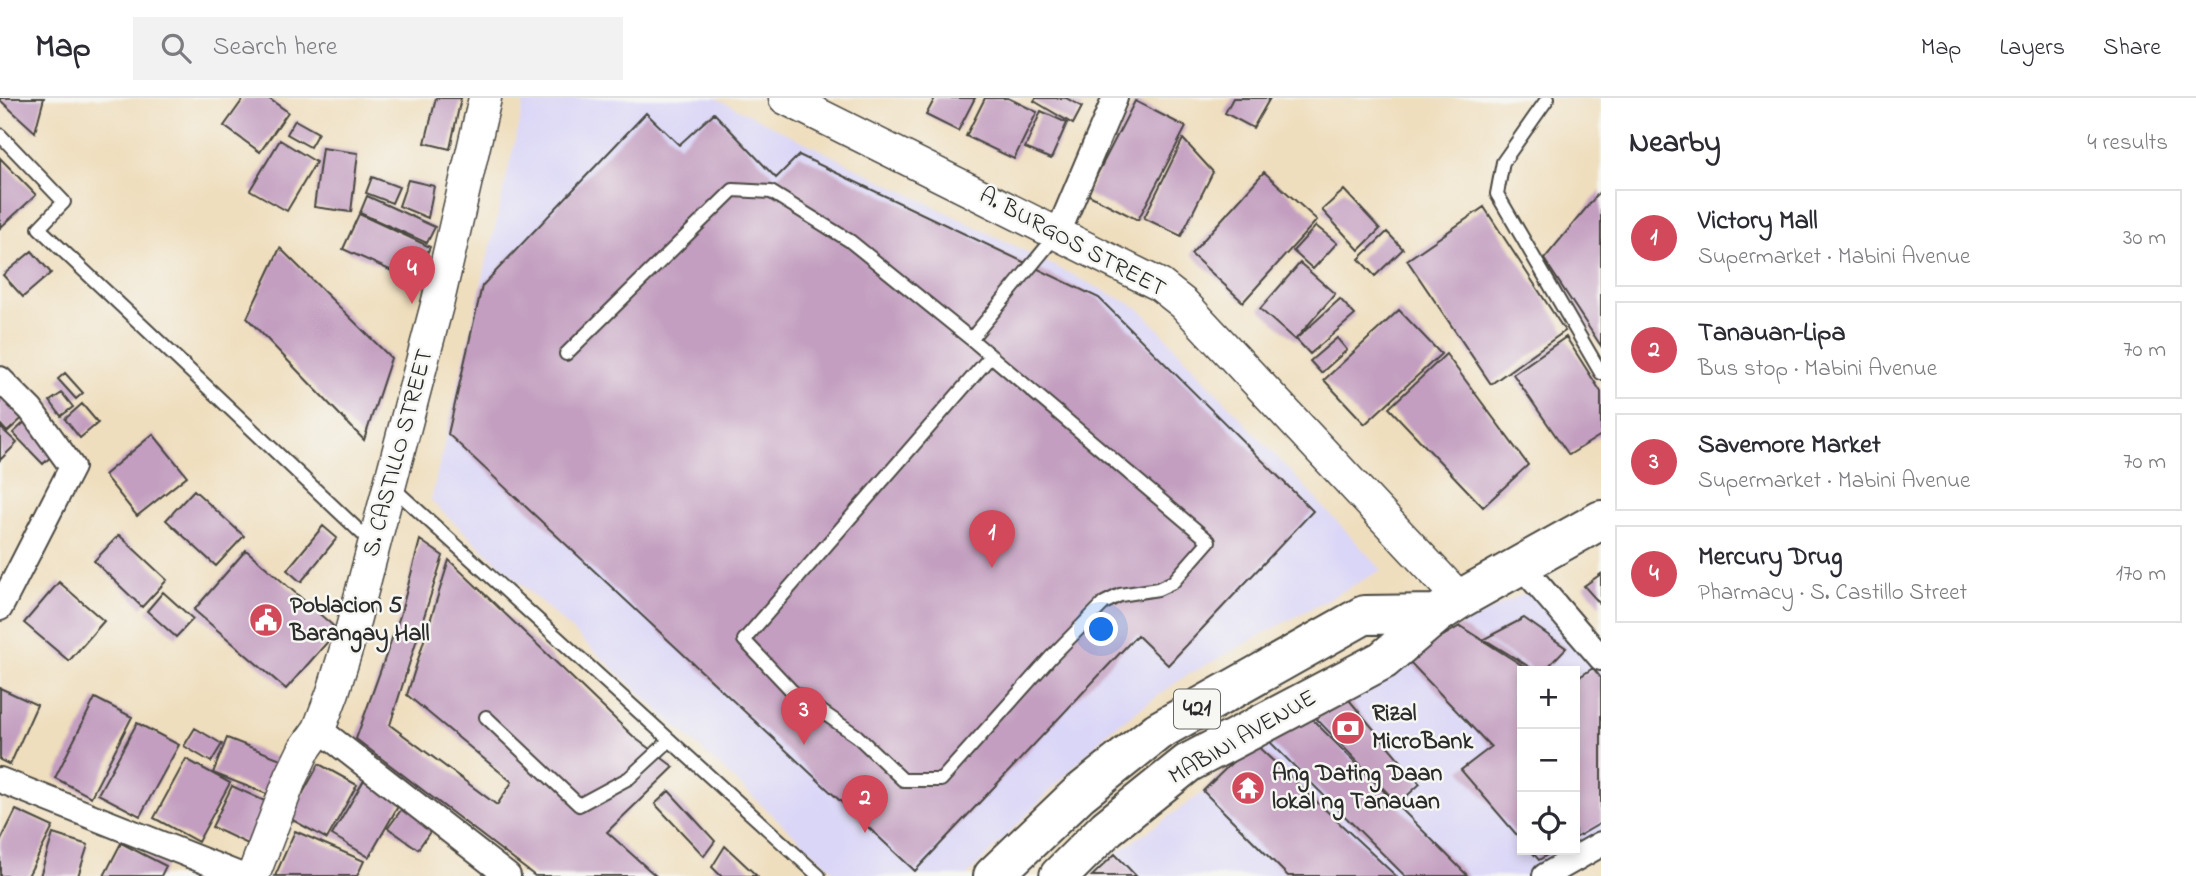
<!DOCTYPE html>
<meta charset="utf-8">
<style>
:root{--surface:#fff;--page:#f2f2f3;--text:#2b2b33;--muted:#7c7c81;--line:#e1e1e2;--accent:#d1495b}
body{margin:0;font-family:"Indie Flower",sans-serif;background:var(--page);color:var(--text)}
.controls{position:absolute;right:21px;bottom:21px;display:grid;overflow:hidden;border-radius:0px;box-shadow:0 4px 10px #0003}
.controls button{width:63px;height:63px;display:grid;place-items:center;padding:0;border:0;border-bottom:2px solid var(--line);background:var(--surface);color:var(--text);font:35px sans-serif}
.you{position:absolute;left:1102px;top:532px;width:24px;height:24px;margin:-18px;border:5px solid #fff;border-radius:50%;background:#1a73e8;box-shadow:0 0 0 10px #1a73e833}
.badge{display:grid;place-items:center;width:46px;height:46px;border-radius:50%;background:var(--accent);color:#fff;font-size:23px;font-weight:700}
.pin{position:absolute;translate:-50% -58px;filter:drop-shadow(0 2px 4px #0008)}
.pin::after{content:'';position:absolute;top:37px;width:24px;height:21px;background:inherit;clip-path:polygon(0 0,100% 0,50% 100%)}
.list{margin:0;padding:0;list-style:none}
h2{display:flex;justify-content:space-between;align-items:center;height:91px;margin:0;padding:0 28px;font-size:30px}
h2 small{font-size:23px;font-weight:400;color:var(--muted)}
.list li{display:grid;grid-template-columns:46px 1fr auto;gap:21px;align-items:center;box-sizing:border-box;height:98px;margin:0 14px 14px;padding:0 14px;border:2px solid var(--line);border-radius:0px}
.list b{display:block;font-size:26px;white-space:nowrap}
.list p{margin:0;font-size:23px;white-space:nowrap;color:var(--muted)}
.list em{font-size:23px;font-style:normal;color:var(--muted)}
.icon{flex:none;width:38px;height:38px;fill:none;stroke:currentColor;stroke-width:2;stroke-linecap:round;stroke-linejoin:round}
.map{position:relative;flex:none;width:1601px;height:778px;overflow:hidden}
header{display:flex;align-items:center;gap:42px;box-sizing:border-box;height:98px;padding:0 35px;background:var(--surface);border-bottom:2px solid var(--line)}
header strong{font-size:33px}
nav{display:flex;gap:38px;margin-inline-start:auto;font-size:24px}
.search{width:490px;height:63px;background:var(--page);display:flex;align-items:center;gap:18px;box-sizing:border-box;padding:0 24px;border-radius:0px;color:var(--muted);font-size:26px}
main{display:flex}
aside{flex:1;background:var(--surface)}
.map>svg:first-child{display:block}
</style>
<header>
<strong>Map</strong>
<div class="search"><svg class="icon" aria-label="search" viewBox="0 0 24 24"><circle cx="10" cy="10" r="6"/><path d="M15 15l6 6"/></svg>Search here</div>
<nav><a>Map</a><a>Layers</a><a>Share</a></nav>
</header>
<main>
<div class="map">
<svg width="1601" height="778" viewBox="0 0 1601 778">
<rect width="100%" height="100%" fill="#f6f6f2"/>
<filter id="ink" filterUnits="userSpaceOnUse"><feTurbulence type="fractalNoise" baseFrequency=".0143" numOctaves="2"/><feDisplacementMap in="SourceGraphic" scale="14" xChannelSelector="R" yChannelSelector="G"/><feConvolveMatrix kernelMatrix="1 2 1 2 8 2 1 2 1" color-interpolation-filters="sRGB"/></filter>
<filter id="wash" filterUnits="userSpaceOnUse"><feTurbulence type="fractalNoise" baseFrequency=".00686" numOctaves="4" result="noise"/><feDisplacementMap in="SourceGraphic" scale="28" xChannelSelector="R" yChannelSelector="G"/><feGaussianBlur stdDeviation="1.57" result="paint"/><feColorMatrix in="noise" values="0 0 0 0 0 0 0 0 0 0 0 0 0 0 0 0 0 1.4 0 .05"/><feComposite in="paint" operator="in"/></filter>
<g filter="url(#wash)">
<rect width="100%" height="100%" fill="#efdebd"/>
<path fill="#dad6f7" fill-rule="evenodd" d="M525,0H716L1139,210L1382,472L1184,579L1109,633L967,778H839L431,403Z
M1538,488L1601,560V746L1546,778H1092L1115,756L1204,694L1249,649L1460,528ZM1522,573H1575V752H1522Z"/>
<g id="blocks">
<path fill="#c39ec0" d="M0,0H44L35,34L0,2Z
M244,0H268L288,14L260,54L224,28Z
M436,0H461L450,51L425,45Z
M935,0H975L958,33L926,17Z
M985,0H1008L1037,14L1014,61L966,38Z
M1036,0H1066L1082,9L1073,26L1034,3Z
M1233,0H1270L1253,30L1225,15Z
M1135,3L1186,29L1138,122L1087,96Z
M1041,13L1067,25L1051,61L1025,50Z
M646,15L679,47L714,15L776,80L799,57L1099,200L1313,413L1168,567L1137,537L915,773L448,336L482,188Z
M295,22L318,35L310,49L287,36Z
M1183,41L1213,74L1181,138L1144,120Z
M280,42L316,64L287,113L250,92Z
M322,50L358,55L351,114L314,109Z
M0,60L36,97L0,130Z
M1264,74L1317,122L1243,204L1191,156Z
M372,79L399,89L392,105L366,95Z
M408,82L434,88L428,120L399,108Z
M1344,92L1380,131L1359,152L1322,112Z
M1601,92V248L1544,161Z
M367,98L435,129L427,145L360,115Z
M1484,109L1565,233L1491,286L1407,162Z
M359,116L430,149L414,183L343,151Z
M1316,128L1337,145L1313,171L1293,153Z
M1387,134L1403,151L1375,178L1359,161Z
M280,150L391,260L364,342L247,220Z
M32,153L51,175L23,199L3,177Z
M1300,165L1335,196L1295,242L1260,211Z
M1340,201L1355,217L1310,256L1296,241Z
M1399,212L1441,256L1365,326L1324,282Z
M1566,239L1601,294V337L1569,357L1513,276Z
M1337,240L1347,252L1321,275L1310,263Z
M1446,256L1528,367L1483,409L1389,310Z
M65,275L83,295L76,301L58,281Z
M0,284L28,315L7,334L0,326Z
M62,295L73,309L61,318L50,303Z
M82,306L98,325L80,340L65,321Z
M30,319L59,351L43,366L13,335Z
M0,329L17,345L0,362Z
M153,336L187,378L137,418L104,377Z
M194,392L244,438L216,468L166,422Z
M323,428L337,440L301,484L287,472Z
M119,437L167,482L142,509L94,463Z
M420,442L443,458L390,627L497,707L512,684L407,597L449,462L635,640L674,669L607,734L656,778H535L356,641L400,518Z
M246,452L338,532L286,591L194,512Z
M1601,476V507L1584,488Z
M59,484L104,523L69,563L24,525Z
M163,494L193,521L176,539L147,513Z
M1524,520L1566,550L1544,573H1536L1484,541Z
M1460,528L1531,573H1522V743L1461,672L1491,649L1406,560Z
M1593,570L1601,580V725L1575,740V582Z
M0,590L37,607L10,667L0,662Z
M1344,596L1420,686L1398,706L1311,615Z
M95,600L132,619L91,699L55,680Z
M1307,616L1468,778H1405L1266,640Z
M137,625L179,647L140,718L98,696Z
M195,630L222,646L211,664L184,648Z
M227,640L291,665L277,700L213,675Z
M1253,644L1396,778H1288L1203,693Z
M186,661L230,685L198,744L154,720Z
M319,666L357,687L327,741L289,720Z
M364,682L401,703L369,759L332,737Z
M232,688L271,706L250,747L212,729Z
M669,693L715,743L704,758L655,706Z
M407,704L436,725L418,751L388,730Z
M16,712L53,729L28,778H0V744Z
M295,733L364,763L357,778H275Z
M53,736L88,747L78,778H40Z
M121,745L166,768L161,778H104Z
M725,748L757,778H721L712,769Z
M1530,752H1555L1539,762Z
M1115,756L1136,778H1092Z"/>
</g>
</g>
<g filter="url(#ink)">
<use href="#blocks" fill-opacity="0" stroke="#484641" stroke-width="2"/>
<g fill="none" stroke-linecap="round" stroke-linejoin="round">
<g stroke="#484641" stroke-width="16">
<path id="service" d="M1548,0L1503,64L1497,96L1601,275
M0,37L64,104L39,130L372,445
M971,241L1058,135
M566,256L733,92L771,94L850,143L971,241L1209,443L1173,484L1158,491L1120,497L1104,505L1051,559L941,682H903L857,638L792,593L744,542L991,258
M391,388L819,778
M486,619L579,707L629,680L670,642"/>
</g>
<g stroke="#484641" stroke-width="28">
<path id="minor" d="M1058,135L1115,0
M0,281L31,312L72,369L0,510
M1520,466L1601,560
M319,631L508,778
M0,682L242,778
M1545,778L1601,746"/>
</g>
<g stroke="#484641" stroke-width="35">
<path id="tertiary" d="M785,0L1160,187L1184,206L1460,501
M253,778L291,679L304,652L319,631L333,594L349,542L438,203L485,0"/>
</g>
<g stroke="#484641" stroke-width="42">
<path id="primary" d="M993,778L1079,696L1158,633L1364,517L1437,516
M1059,778L1107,730L1188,665L1383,562L1437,516L1460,501L1601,422"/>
</g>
<use href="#service" stroke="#fff" stroke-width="12"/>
<use href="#minor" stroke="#fff" stroke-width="24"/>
<use href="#tertiary" stroke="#fff" stroke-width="32"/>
<use href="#primary" stroke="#fff" stroke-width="38"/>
</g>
</g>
<defs>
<g id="civic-disc" transform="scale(1.75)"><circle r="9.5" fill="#d1495b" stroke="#f6f6f2"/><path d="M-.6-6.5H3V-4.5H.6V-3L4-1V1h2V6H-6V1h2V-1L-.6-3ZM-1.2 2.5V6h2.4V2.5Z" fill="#fff"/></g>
<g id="bank-disc" transform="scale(1.75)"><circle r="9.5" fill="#d1495b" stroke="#f6f6f2"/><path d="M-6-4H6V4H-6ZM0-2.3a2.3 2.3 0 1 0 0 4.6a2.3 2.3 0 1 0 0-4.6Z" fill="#fff"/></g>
<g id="temple-disc" transform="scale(1.75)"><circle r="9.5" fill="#d1495b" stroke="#f6f6f2"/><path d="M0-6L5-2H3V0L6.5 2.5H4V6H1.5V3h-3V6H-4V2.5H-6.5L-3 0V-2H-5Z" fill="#fff"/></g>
</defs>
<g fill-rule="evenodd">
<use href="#civic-disc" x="266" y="522"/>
<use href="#bank-disc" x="1348" y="630"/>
<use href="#temple-disc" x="1248" y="690"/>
</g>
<g text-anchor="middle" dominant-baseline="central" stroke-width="5" stroke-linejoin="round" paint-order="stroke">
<rect fill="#f6f6f2" stroke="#686867" stroke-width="2" x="1174" y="591.5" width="46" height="39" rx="5"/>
<g font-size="23" font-weight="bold" fill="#2b2b2b">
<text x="1197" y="611">421</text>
</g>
<g font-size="24" fill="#2b2b2b" stroke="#f6f6f2">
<text transform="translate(1072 145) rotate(28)">A. BURGOS STREET</text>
<text transform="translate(399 355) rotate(-75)">S. CASTILLO STREET</text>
<text transform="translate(1243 640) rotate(-30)">MABINI AVENUE</text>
</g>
<g font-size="24" font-weight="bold" fill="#2b2b2b" stroke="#f6f6f2" text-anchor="start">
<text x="290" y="508">Poblacion 5<tspan x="290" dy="28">Barangay Hall</tspan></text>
<text x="1372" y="616">Rizal<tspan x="1372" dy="28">MicroBank</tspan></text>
<text x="1272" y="676">Ang Dating Daan<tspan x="1272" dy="28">lokal ng Tanauan</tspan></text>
</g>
</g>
</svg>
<div class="controls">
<button>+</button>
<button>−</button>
<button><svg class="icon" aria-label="locate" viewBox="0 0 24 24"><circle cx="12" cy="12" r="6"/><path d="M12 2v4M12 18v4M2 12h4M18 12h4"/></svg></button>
</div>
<div class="you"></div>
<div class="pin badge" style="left:992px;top:470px">1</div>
<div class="pin badge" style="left:865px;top:735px">2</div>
<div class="pin badge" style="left:804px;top:647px">3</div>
<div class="pin badge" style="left:412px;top:206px">4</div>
</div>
<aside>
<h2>Nearby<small>4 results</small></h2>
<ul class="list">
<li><span class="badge">1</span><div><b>Victory Mall</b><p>Supermarket · Mabini Avenue</p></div><em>30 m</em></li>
<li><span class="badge">2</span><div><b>Tanauan–Lipa</b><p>Bus stop · Mabini Avenue</p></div><em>70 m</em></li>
<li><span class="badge">3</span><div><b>Savemore Market</b><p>Supermarket · Mabini Avenue</p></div><em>70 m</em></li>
<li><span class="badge">4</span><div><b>Mercury Drug</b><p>Pharmacy · S. Castillo Street</p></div><em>170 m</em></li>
</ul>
</aside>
</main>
